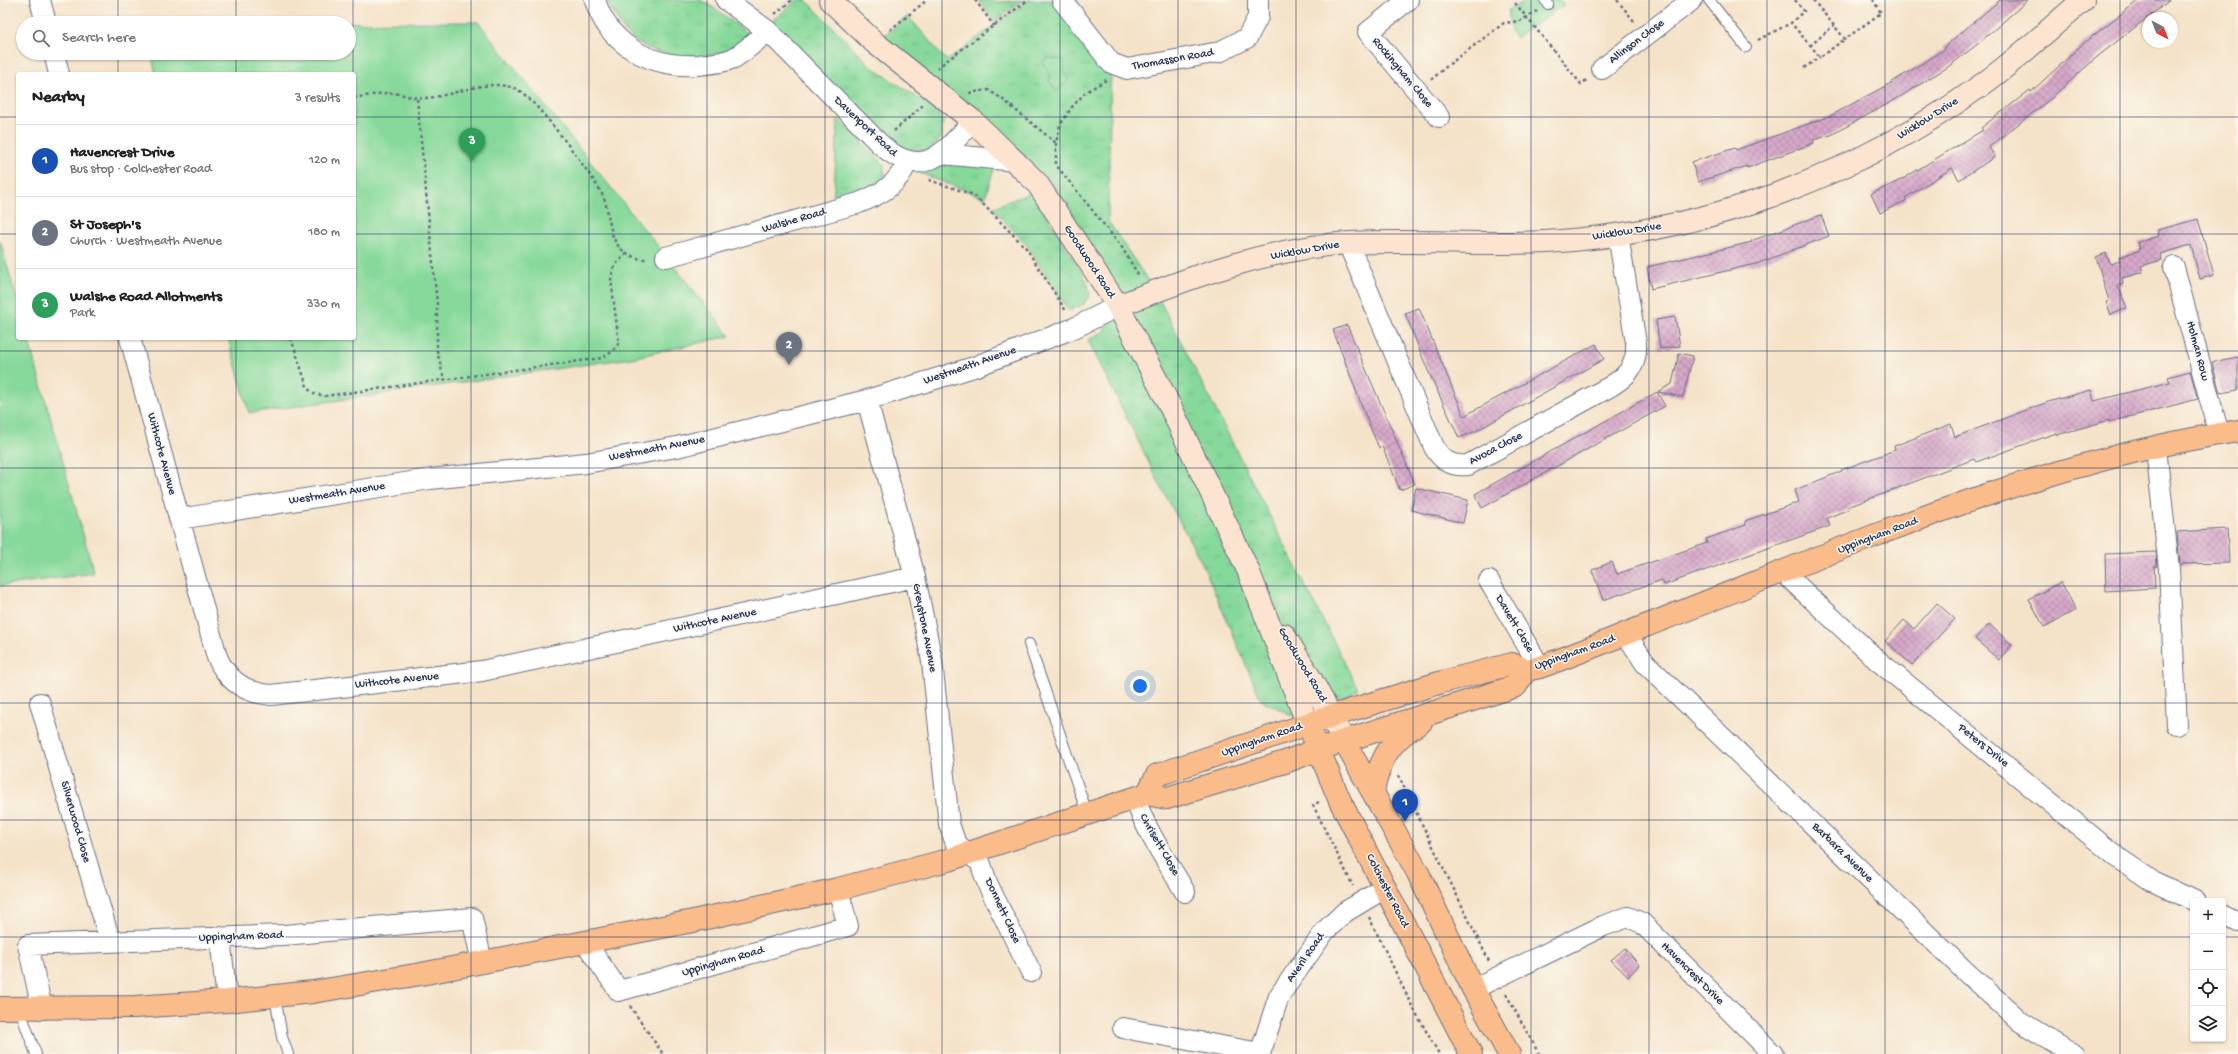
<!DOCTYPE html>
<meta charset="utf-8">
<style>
:root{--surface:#fff;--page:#f2f2f2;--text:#202124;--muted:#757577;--line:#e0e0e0;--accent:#1f6fb2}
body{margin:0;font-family:"Gochi Hand",sans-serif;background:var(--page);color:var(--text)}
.controls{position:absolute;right:12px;bottom:12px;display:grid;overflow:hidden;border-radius:4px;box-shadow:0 1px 3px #0004}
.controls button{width:36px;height:36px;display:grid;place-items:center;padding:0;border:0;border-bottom:1px solid var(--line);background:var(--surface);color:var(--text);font:20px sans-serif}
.compass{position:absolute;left:2142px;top:12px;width:36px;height:36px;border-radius:50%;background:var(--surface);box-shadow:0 1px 3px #0004;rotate:138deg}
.you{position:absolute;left:1140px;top:686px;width:14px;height:14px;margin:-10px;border:3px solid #fff;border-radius:50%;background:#1a73e8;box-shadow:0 0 0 6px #1a73e833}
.badge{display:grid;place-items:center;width:26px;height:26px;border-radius:50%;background:var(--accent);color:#fff;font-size:13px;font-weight:700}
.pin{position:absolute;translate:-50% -33px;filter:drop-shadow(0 1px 2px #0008)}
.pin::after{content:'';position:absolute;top:21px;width:14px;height:12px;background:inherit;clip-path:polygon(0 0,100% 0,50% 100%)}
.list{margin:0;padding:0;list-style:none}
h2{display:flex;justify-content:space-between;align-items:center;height:52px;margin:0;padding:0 16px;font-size:17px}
h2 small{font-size:13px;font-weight:400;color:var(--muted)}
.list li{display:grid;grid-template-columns:26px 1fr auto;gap:12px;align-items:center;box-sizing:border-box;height:72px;padding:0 16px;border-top:1px solid var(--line)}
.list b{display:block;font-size:15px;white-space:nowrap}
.list p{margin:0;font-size:13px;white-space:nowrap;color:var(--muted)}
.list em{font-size:13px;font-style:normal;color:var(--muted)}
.icon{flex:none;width:22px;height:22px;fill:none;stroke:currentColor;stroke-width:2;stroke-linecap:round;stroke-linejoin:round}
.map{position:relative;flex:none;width:2238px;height:1054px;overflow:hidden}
.search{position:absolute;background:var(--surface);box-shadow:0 1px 3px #0004;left:16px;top:16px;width:340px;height:44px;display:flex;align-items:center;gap:10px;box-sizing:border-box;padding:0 14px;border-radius:22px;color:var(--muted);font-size:15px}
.panel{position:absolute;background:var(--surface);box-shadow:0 1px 3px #0004;left:16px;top:72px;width:340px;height:268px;border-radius:4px}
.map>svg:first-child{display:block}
</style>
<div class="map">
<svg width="2238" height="1054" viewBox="0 0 2238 1054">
<defs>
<pattern id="grass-tufts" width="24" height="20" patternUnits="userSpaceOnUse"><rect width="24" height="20" fill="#86d99a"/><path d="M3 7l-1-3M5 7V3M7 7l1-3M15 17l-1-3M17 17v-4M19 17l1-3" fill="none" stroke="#73bb87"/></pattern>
<pattern id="building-cross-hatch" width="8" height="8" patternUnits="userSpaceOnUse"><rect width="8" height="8" fill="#d7a8c9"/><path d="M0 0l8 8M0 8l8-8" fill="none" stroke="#ae89a6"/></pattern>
</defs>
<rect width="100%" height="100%" fill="#fbf7ec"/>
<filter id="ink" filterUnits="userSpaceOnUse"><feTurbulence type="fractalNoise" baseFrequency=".025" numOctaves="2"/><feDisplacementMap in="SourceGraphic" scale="8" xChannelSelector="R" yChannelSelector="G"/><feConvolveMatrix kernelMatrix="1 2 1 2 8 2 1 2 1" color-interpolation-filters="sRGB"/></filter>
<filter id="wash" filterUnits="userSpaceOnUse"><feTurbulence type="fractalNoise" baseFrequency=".012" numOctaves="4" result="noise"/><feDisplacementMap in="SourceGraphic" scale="16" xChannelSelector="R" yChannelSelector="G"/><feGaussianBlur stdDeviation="0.9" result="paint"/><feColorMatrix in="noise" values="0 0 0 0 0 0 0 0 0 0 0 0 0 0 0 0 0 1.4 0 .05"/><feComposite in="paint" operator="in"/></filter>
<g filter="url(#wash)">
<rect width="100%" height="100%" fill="#f5e3c9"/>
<path fill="url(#grass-tufts)" stroke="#50847c" d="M606,0H701L717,10L749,34C745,43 740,45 731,49C702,62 657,59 632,38C621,29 614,12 606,0Z
M797,0H806L872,67L918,98L939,114L943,122L942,137L931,149L923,151L901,148L884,137L768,24Z
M979,0L1001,2L1023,0L994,22Z
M1028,0H1062L1111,63L1108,221L1155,291L1358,689L1306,722L1261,700L1203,565L1162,489L1088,340L1103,332L1118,306L1043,183L875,43L908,16L947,61Z
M1527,0H1560L1564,5L1516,38L1511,32L1508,10Z
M838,119L884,164L885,191L833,207Z
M960,159L997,160L985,198L912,170Z
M1032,192L1087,281L1090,295L1084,304L1069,311L1026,244L992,208Z"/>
<path fill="#86d99a" stroke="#50847c" d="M478,22L730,336L631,358L249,413L228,338H354V74H156L151,53H349V23H261Z
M1047,58L1064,60V73L1069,79L1057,91L1049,81L1051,75L1042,62Z
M0,240L18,304V338H28L94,573L0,586Z"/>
<g id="blocks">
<path fill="url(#building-cross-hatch)" d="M2000,0H2028L1979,43L1948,67L1893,101L1831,135L1813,140L1814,143L1747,168V166L1698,182L1692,162L1735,148L1736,150L1830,116L1889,84L1945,49L1944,47Z
M2139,0H2170L2097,57L2049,100L1989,147L1995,157L1959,180L1952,168L1905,198L1907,200L1880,213L1871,194L1901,180L1983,130L1981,128L2030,90L2031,92L2085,42Z
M1821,215L1829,236L1759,263L1651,289L1647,267L1752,242L1751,241Z
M2198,219L2214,275L2200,279L2191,245L2160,254L2162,260L2141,266L2143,272L2122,278L2123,284L2118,286L2127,308L2111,315L2106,302L2109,301L2096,257L2106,253L2110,264L2120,261L2119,257L2140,250L2138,242L2159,236L2158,230Z
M1419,308L1464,416L1596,344L1604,359L1476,431L1459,438L1426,366L1405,313Z
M1675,317L1680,346L1660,349L1656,320Z
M1347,325L1415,484L1400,490L1382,446L1379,448L1368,422L1333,330Z
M1679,353L1693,356L1683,397L1658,392L1672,384Z
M2238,357V390L2220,393L2212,362Z
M2190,371L2198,399L2109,422V420L2057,435L2056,433L1976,462L1974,459L1848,507L1849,509L1827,518L1830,526L1664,585L1662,580L1603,600L1592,570L1612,562L1617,574L1707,543L1706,539L1746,525L1745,521L1799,502L1795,490L1842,471L1841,470L1895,450L1894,446L1951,424L1955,437L2048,402L2091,390L2094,401L2170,382L2168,377Z
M1657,392L1665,406L1482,508L1475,494Z
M1416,488L1468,500L1463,523L1411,510Z
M2227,529L2229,563L2180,564L2177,532Z
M2156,552L2157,566H2154L2155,588L2106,591L2105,554Z
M2061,582L2076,610L2044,627L2029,599Z
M1937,603L1955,619L1912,665L1885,641L1904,620L1914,629Z
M1989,624L2012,645L1999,660L1975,639Z
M1625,948L1639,965L1628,977L1611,960Z"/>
</g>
</g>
<g filter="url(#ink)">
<use href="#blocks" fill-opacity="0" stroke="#676e83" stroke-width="1"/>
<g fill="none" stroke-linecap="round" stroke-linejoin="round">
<g stroke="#676e83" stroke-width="12">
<path id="lane" d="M1545,0L1548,4
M1709,0L1746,47
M1029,644L1087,813
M275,996L282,1037L288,1054
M19,1008L36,1054"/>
</g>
<g stroke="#676e83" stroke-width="22">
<path id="street" d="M40,0L46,23
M595,0C609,46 652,68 698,65C709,64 723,63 734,58C746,51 757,40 768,31
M726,0L768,31L880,144C922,182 943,154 973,121
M1062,0L1111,63L1127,69L1219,52L1247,38L1258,17V0
M1408,0L1368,32L1439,117
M54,53L59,74
M1602,69L1692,0
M942,154L1016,161
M1348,243L1434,447C1442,461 1452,467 1468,465L1602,391C1623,380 1638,369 1636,343L1618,235
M666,257L859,203C881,194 898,185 907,162
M2174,267L2219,434
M130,338L217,657C227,680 245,693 271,695L482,671L915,577
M867,400L915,577L932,661L949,824L956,844L980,862L988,885L1031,972
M2156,448L2169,569L2177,725
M179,519L430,479L586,463L677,447L867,400L974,367L1074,328L1118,306
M1784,573L1877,660L2117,857L2152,881L2195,901
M1489,581L1540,667
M1626,634L1645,663L1967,973L2021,1022L2073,1054
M40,703L110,941
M1135,798C1146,832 1167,861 1185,892
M2223,914L2238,922
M220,937L227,1001
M585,942L619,991L848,926L838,889
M1473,989L1603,926L1628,917L1642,923L1773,1054
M42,1009L28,945L284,935L472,918L482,962
M1123,1028L1260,1053
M1260,1054L1279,996L1325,931L1345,912L1385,888"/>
</g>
<g stroke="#676e83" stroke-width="24">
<path id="secondary" d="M830,0L875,43L973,121L1037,183L1118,306L1169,404L1248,570L1308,725
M1118,306C1190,277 1270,248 1349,243C1423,239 1498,247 1573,240C1721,227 1863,171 1983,84C2018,59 2050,28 2083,0
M1284,635L1312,681L1344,741"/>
</g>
<g stroke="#676e83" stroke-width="24">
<path id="highway" d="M1313,736L1340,801L1471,1054
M1344,741L1418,873L1473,989L1509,1054
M1373,792C1380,757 1391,740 1421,722
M1147,794L1157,775L1332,716L1442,682L1512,664L1526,670L1540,667C1574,655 1607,641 1640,628C1835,553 2030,463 2238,431
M0,1008L134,1007L227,1001L313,992L421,974L693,921L838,889L948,860L1147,794L1167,798L1285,762L1319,749L1516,686L1526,670"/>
</g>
<path stroke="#676e83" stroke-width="2.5" stroke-dasharray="3 3" stroke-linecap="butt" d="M975,0L994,26
M1617,0L1634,21
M1795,0L1804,11L1791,23L1820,57L1845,39
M1813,0L1845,39L1881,13L1873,0
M1515,3L1581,84L1588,79
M775,14L792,0
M890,30L927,0
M1758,40L1791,23
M1810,46L1834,25
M937,68L1028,0
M1804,68L1820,57
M1106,80L1086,92L1072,107L1060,125L1056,143V165L1121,246L1139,276
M1431,80L1447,66L1504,23L1520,21L1537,11
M969,93L988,90L1001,98L1056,143
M354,98C368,96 385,91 399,94C409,96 415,99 426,98C455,96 490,76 518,90C536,99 592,175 602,194C609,209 609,229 615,241C621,252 635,260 648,259
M417,99L437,304V351L444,379
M894,131L923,105
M929,180L974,195L1026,248L1066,311
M291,338L308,389L315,394L325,396L602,358L612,352L619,343L611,279L614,266L626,254
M1398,775L1489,961
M1319,802L1313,805L1353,886
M1369,917L1412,1006L1439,1054
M1506,994L1539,1054
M630,1006L663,1054"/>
<use href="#lane" stroke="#fff" stroke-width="10"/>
<use href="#street" stroke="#fff" stroke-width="20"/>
<use href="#secondary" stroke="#fde4d1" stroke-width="22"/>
<use href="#highway" stroke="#fabc8b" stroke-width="22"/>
</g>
</g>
<path fill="none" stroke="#1b2f5e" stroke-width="1" stroke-opacity="0.55" d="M118,0V23M236,0V23M353,0V74M471,0V1054M589,0V1054M707,0V1054M825,0V1054M942,0V1054M1060,0V1054M1178,0V1054M1296,0V1054M1413,0V1054M1531,0V1054M1649,0V1054M1767,0V1054M1885,0V1054M2002,0V1054M2120,0V1054M118,53V74M236,53V74M0,117H18M354,117H2238M0,234H18M354,234H2238M118,338V1054M236,338V1054M353,338V1054M0,351H2238M0,468H2238M0,586H2238M0,703H2238M0,820H2238M0,937H2193M2223,937H2238"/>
<g text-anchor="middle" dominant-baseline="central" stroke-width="3" stroke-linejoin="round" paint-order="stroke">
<g font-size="12" fill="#1b2f5e" stroke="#fbf7ec">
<text transform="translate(1637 42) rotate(-37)">Allinson Close</text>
<text transform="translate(1173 60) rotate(-10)">Thomasson Road</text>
<text transform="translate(1402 73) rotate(50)">Rockingham Close</text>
<text transform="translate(1928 119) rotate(-32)">Wicklow Drive</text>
<text transform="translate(865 127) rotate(43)">Davenport Road</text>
<text transform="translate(794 221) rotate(-16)">Walshe Road</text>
<text transform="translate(1627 232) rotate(-9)">Wicklow Drive</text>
<text transform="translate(1305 251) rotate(-10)">Wicklow Drive</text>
<text transform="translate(1089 262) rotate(57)">Goodwood Road</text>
<text transform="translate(2197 351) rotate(75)">Holman Row</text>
<text transform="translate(970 366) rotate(-19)">Westmeath Avenue</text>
<text transform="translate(657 449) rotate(-11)">Westmeath Avenue</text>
<text transform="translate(1496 449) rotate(-28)">Avoca Close</text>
<text transform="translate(161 454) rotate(75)">Withcote Avenue</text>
<text transform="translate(337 494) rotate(-9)">Westmeath Avenue</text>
<text transform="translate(1878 536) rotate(-21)">Uppingham Road</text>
<text transform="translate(715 621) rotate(-12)">Withcote Avenue</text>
<text transform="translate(1514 624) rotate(59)">Davett Close</text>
<text transform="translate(924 628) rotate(79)">Greystone Avenue</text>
<text transform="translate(1575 653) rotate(-20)">Uppingham Road</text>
<text transform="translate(1302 665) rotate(59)">Goodwood Road</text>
<text transform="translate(397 681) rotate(-6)">Withcote Avenue</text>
<text transform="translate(1262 740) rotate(-19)">Uppingham Road</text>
<text transform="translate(1983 746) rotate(39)">Peters Drive</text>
<text transform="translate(75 822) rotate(74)">Silverwood Close</text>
<text transform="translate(1159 845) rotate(60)">Chrisett Close</text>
<text transform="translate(1842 853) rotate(44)">Barbara Avenue</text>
<text transform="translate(1387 891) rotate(63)">Colchester Road</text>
<text transform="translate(1002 911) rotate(65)">Donnett Close</text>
<text transform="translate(241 937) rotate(-2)">Uppingham Road</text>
<text transform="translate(1306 958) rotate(-55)">Averil Road</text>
<text transform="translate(723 962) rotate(-16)">Uppingham Road</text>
<text transform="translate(1692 974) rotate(45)">Havencrest Drive</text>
</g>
</g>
</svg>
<div class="controls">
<button>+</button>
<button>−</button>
<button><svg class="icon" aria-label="locate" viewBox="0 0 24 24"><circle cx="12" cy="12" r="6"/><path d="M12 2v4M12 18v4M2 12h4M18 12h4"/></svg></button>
<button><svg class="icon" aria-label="layers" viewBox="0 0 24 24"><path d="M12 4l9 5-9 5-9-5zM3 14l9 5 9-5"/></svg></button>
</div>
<svg class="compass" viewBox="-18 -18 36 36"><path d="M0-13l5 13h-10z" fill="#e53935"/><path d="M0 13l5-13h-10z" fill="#757577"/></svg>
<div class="you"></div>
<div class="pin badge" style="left:1405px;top:822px;background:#1a4fb4">1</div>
<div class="pin badge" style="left:789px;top:365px;background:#6b7280">2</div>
<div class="pin badge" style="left:472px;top:161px;background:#2e9e5b">3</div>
<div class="search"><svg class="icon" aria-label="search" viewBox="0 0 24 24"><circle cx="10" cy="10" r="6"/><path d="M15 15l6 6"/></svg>Search here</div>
<section class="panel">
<h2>Nearby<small>3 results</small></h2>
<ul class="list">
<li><span class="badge" style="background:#1a4fb4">1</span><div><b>Havencrest Drive</b><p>Bus stop · Colchester Road</p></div><em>120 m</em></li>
<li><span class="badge" style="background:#6b7280">2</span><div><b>St Joseph's</b><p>Church · Westmeath Avenue</p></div><em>180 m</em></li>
<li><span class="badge" style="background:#2e9e5b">3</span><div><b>Walshe Road Allotments</b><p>Park</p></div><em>330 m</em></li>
</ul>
</section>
</div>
